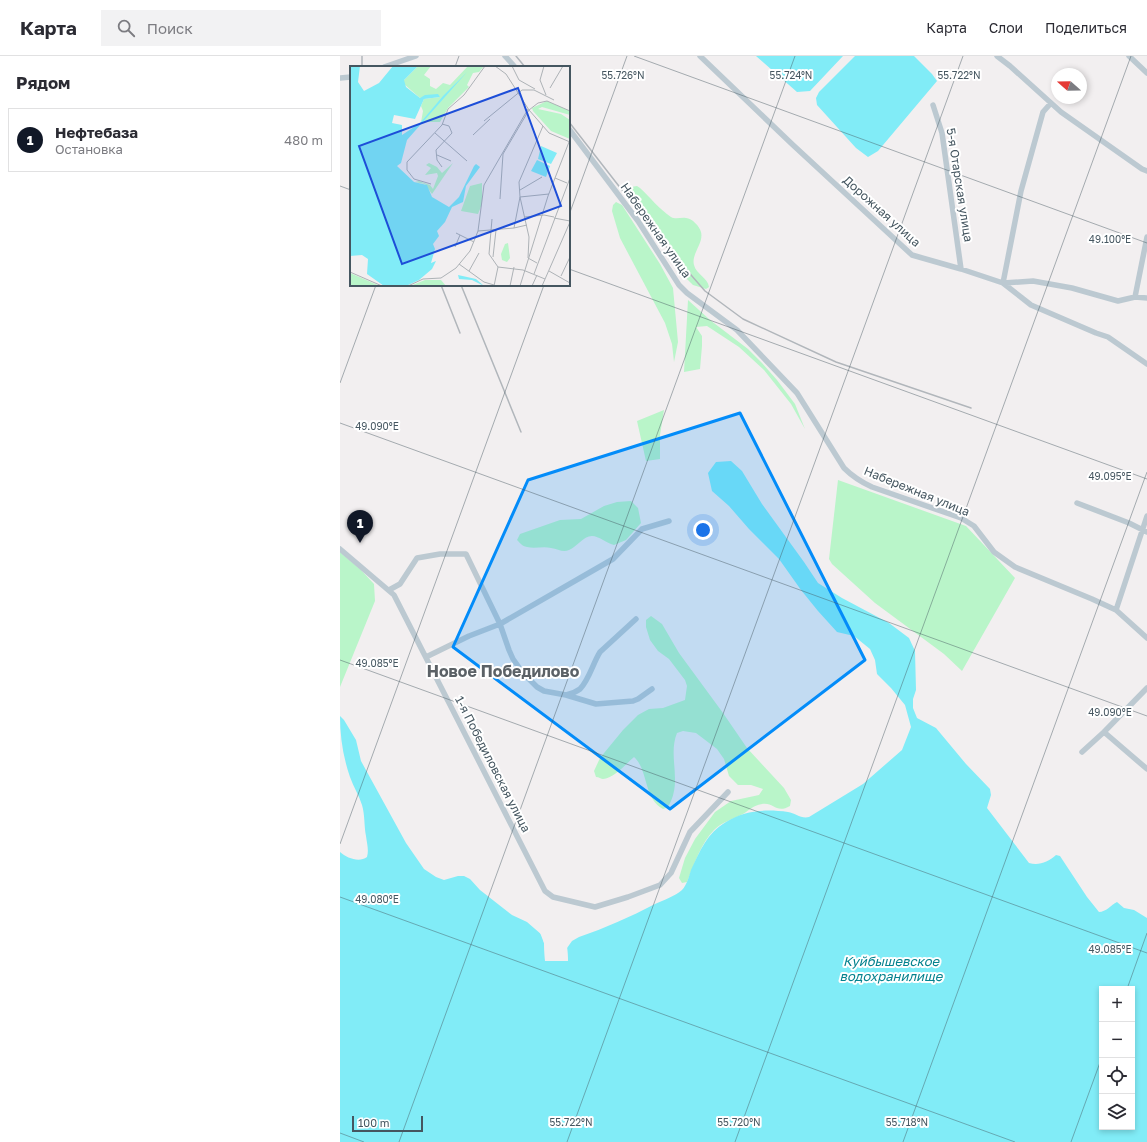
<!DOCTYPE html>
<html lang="ru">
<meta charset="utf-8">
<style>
:root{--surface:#fff;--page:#f2f2f3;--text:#2b2b33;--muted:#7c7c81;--line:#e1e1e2;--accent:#111827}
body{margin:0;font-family:"Golos Text",sans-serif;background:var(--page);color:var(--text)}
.controls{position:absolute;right:12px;bottom:12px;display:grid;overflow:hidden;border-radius:0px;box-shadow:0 2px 6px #0003}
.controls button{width:36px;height:36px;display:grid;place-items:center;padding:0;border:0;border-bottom:1px solid var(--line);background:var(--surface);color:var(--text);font:20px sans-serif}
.compass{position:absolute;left:711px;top:12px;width:36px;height:36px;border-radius:50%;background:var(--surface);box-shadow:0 2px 6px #0003;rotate:290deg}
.scale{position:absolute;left:12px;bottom:10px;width:71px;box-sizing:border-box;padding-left:4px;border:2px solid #455660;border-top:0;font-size:11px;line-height:14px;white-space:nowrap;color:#455660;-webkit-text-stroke:3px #fff;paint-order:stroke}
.you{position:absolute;left:363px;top:474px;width:14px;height:14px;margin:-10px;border:3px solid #fff;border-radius:50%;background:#1a73e8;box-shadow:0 0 0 6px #1a73e833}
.badge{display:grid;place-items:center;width:26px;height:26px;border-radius:50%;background:var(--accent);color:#fff;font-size:13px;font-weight:700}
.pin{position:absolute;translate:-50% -33px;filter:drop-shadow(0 1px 2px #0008)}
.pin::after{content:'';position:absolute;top:21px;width:14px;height:12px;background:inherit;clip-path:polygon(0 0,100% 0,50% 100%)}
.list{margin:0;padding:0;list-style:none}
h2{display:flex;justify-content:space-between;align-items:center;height:52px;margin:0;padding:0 16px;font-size:17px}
h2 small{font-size:13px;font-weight:400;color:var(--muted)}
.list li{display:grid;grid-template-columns:26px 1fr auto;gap:12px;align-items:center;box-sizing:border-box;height:64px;margin:0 8px 8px;padding:0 8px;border:1px solid var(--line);border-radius:0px}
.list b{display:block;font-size:15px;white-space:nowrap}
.list p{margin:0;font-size:13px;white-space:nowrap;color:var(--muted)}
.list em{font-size:13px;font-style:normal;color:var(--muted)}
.icon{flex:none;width:22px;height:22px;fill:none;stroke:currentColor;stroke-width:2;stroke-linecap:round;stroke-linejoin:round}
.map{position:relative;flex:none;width:807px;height:1086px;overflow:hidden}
header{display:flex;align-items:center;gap:24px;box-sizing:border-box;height:56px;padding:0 20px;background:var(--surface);border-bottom:1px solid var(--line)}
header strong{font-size:19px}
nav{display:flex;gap:22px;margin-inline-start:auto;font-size:14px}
.search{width:280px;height:36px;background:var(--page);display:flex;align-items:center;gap:10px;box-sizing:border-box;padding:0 14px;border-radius:0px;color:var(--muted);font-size:15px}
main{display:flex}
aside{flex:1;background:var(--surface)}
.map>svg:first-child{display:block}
</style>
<header>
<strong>Карта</strong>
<div class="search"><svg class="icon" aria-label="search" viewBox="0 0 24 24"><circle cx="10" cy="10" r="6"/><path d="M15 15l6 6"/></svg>Поиск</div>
<nav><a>Карта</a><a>Слои</a><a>Поделиться</a></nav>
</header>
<main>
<aside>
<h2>Рядом<small></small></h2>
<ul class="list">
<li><span class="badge">1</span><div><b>Нефтебаза</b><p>Остановка</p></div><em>480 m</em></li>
</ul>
</aside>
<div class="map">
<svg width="807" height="1086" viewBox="0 0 807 1086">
<rect width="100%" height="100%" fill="#f2eff0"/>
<path fill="#b9f5c9" d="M297,130L300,132C310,141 319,153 331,161C336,164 341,161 346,162C352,162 360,171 361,176C364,187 351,198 354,209C356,218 368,222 369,231L366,233L353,229L346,222L341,212L336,197L292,144L290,138V134L291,131Z
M276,146L282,149L320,208L333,232L338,286L334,306L332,288L325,267L280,182L272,155L273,149Z
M348,244L370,264L408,293L422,307L437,324L455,348L465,373L451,348L424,314L399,291L367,270L356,271L362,280V290L360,313L344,316Z
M324,354L320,379V403L306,405L297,365Z
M498,424L626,470L675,522L622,615L604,598L535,547L492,508L489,503Z
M291,445L298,452L301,467L286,484L274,489C266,487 259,480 252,480C243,480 237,491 229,494C223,497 218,493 211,492C203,490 195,493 187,491C182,490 180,487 177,484L180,478L220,464L241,463L264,450L277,446Z
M0,496L21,514L34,528L35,545L0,631Z
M311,560L322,568L339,597L383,657L407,692L444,732L451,744L450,750C436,758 434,746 422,748C412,750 411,753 403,758C393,763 382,766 374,774C361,787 354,809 347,826L342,827L339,822L345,802L355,783L375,756L391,745L419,739L423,733L411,729H398L389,720L384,703L377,693L356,677L343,675L337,677C328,699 341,722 331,745C331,745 329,750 328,750C327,752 325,752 323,753C303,742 309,715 294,701C287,707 273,723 263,723C261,723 259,721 256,721L254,715L260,702L283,674L298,659L309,653L323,652L345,644L347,630L345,624L329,603L318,595L310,584L306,571V564Z"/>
<path fill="#81ecf7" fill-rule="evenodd" d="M416,0H503L470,35L457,36Z
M515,0H574L592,18L597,25L538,95L528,101L516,92L477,49L476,42L479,36Z
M391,405L402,415L422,448L464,506L478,527L502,542L549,567L569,582L575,595L576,634L573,643V652L577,662L596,672L626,708L650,733L651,739L647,752L689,807C699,810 708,806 716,799L720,800L747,841L759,856C766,856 771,849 777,846L784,852L794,854L807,862V1086H0V796C7,802 19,807 27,801C29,794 27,788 26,780C24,770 25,759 22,749C19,739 13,730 10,721C3,701 0,680 0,660L4,664L16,684L21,705L66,787L84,813L96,821L104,824L118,820H124L130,823L140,834L172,859L187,866L202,879L204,887L205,905L228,904L227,892L232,885L239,881C265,872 290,861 315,848C324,844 335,840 342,834C347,829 349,820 351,814C360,795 367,777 386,766C405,754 426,753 448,756C455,757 461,763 469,761L523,728L562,694L571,671L565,649L551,632L537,618L535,604L530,593L514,580L497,576L478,555L461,534L439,503L409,473L389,450L372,435L368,417L376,406ZM762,933H792V1071H762Z"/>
<path fill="#f2eff0" d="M199,874L203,878L206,886V903H226L225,892L227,889L228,905H205L204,887Z"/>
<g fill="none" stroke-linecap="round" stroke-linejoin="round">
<path stroke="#bcc9d1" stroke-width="5.5" d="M165,0L175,11
M360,0L453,89L572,199L621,213L663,227L691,249L756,277L768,281L807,308
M657,0L670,10L721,56L802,113L807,115
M789,0L807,17
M44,11L76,0
M0,22L11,21
M711,47L703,56L681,135L663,227L693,225L732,232L778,245L795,241L807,242
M593,49L602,77L621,213
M229,73L298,165L339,229L347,237L397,274L457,337L504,412C513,421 521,426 532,431L621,462L634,470L654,496L675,511L752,543L776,554L807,582
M795,241L807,181
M737,447L789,467L807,476
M0,493L54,539L205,835L213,841L255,851L288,841L320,829L331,817L350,776L388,736
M49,534L60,528L77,502L100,498H126L160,568L169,594L173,603L183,617L197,631L204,635L226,639L256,648L293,645L298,643L312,633
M776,554L807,460
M86,601L129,580L160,568L273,503L302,473L329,465
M226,639C231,638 236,636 240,633C249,624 253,607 260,596L296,563
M764,676L807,713
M742,696L764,676L807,632"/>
<path stroke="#b1b6bb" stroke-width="1.5" d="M22,0V11
M176,0L185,11
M229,66L324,188L365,235L403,263L496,306L631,352
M101,229L120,277
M121,229L181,376"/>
</g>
<path fill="#038cf9" fill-opacity="0.2" stroke="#038cf9" stroke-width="3" stroke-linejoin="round" d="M400,357L525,604L330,753L113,591L188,424Z"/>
<path fill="none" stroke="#455660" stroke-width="1" stroke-opacity="0.45" d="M294,0L807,187M115,11L119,0M0,130L11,134M229,159L287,0M229,213L807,423M0,327L36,229M0,367L807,660M0,604L807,897M0,788L204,229M0,841L675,1086M787,933L807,877M0,1077L24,1086M59,1086L455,0M227,1086L623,0M395,1086L791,0M563,1086L807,416M731,1086L762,1001"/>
<g text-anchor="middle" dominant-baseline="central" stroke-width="4" stroke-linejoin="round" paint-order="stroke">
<g font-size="12" fill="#455660" stroke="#fff">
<text transform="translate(620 129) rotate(81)">5-я Отарская улица</text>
<text transform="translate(542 155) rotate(42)">Дорожная улица</text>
<text transform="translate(316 174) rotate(55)">Набережная улица</text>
<text transform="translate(577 435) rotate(22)">Набережная улица</text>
<text transform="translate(153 708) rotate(63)">1-я Победиловская улица</text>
</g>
<g font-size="13" font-style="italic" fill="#04828e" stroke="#fff">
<text x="551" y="905">Куйбышевское<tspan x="551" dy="15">водохранилище</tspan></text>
</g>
<g font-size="16" font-weight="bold" fill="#5b6166" stroke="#fff">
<text x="163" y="615">Новое Победилово</text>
</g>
</g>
<g transform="translate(10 10)">
<rect width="220" height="220" fill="#f2eff0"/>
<path d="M68,0H81L74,9L80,13V20L86,23L93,17L100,19L118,0H134L129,6L123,7L117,19L119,21L98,42L90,56H72L117,5L71,56L73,45L71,40L74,33L90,31L87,29L70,32L54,18V14ZM197,35L220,45V49L192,41L188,43L211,48L220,54V73L201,65L183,45L182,42ZM79,97L87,101L92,107L103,97L82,128L75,118L65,116L69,115L80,119L83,123L88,110L87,107L75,109L81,102L76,99ZM132,117V138L128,148L111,145L120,120ZM158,177L160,192L157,196L152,194L151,188L155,178ZM0,207L30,220H0ZM75,214H91L96,220H60Z" fill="#b9f5c9"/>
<path d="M0,0H10L8,16L14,25L29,17L43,0H68L54,14L56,21L70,32L75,29L88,28L90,31L74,33L65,53L44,49L42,57L52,59V69L70,57L93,30L117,6L57,74L51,97L47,100L64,116L77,119L82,131L99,141L109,131L124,100L126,98L130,101L116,120L113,136L102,141L95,156L87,165L89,170L83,178L85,183L81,197L86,195L82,203L69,214L56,220H34L17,208L18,193L12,189L0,190ZM191,80L207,87L201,98L188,93ZM187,94L200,100L196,111L181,105ZM108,209L126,213L134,220L122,214L109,213Z" fill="#81ecf7"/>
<path fill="none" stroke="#adb2b6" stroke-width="1" d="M145,0L156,8L179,44L199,67L220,76M162,0L169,14L185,23M194,0L190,14L196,29M200,22L213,0M134,55L172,24H184L204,34M85,67L117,95M123,69L140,53M87,89L101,95M92,101L87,94L86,84L102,67L99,60L92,58M205,112L217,117M81,118L64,113L57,104V96L92,59L98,43L114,29L135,0M170,124L192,111M150,133L153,88L179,44L188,37L197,35L220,45M175,151L194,149L204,151M204,152L220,155M142,153L139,188L148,201L144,220M164,162L177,159M128,165L164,162L170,131L169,116L193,60M106,167L124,176M105,181L110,169M143,191L146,164M187,197L178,192L179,171L170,131L199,128M109,198L134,216L144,219M148,201L173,204L195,213M119,205L129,187M199,205L220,217M0,206L32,220M184,208L220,112M211,210L220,191M58,220L73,213L91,212L106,202L120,185L128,165L134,119L178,43M160,220L164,201M170,220L198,130L219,76M182,220L187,209M192,220L220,156"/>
<path fill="#1d4ed8" fill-opacity="0.15" stroke="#1d4ed8" stroke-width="2" d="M168,22L211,140L52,198L9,80Z"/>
<rect width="220" height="220" fill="none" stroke="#455660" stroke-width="2"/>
</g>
<g font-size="10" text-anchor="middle" fill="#455660" stroke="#fff" stroke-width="4" stroke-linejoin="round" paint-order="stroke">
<text x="283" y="23">55.726°N</text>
<text x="451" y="23">55.724°N</text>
<text x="619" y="23">55.722°N</text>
<text x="770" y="187">49.100°E</text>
<text x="37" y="374">49.090°E</text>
<text x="770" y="424">49.095°E</text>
<text x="37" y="611">49.085°E</text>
<text x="770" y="660">49.090°E</text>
<text x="37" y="847">49.080°E</text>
<text x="770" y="897">49.085°E</text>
<text x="231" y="1070">55.722°N</text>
<text x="399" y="1070">55.720°N</text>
<text x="567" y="1070">55.718°N</text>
</g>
</svg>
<div class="controls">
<button>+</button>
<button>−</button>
<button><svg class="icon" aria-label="locate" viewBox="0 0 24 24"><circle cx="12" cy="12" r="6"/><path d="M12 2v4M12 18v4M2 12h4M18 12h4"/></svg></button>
<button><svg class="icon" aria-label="layers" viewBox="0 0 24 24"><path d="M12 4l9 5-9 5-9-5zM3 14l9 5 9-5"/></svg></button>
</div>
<svg class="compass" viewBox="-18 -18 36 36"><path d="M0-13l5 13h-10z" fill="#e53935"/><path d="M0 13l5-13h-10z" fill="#7c7c81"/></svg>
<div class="scale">100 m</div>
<div class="you"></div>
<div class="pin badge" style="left:20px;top:487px">1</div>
</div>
</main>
